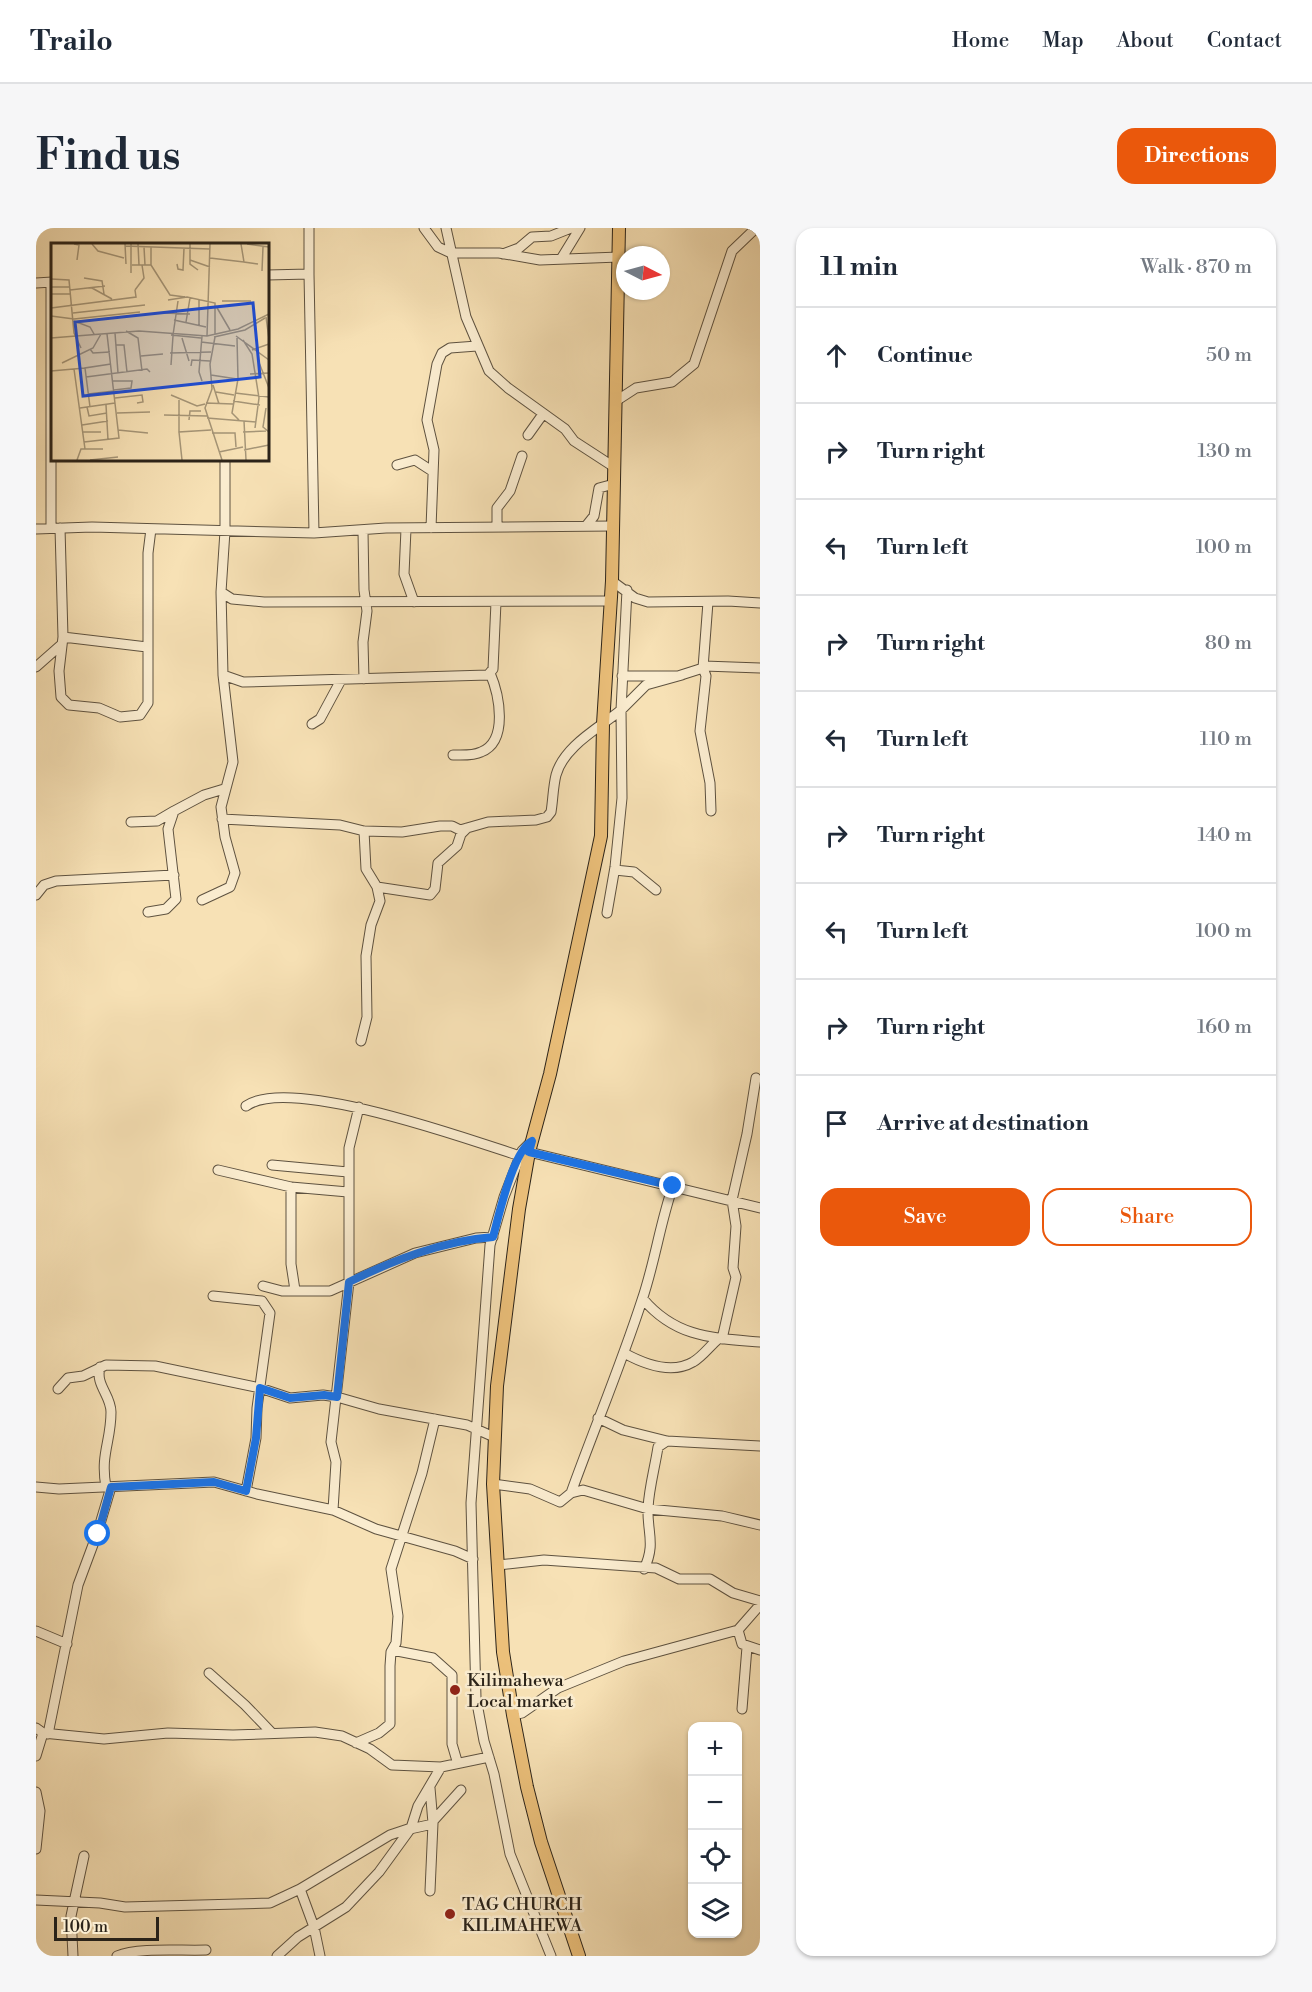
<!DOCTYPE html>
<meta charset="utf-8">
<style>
:root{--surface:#fff;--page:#f6f6f7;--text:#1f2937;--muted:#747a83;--line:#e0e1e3;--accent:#ea580c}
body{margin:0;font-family:"Libre Bodoni",serif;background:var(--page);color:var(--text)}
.controls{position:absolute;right:18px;bottom:18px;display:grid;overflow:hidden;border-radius:12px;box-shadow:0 2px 4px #0004}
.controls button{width:54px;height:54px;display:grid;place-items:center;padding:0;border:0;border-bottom:2px solid var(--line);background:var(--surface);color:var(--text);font:30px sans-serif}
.compass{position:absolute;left:580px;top:18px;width:54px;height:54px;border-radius:50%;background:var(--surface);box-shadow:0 2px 4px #0004;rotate:96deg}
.scale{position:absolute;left:18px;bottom:15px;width:105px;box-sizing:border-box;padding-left:6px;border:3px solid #2b2319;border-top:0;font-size:16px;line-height:21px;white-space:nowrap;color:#2b2319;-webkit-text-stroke:4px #faeccf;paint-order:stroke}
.stop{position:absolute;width:18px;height:18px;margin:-14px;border:4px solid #1a73e8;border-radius:50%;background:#fff}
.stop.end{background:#1a73e8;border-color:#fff;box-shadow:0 2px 6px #0008}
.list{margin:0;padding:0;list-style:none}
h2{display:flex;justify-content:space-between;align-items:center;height:78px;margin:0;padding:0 24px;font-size:26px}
h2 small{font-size:20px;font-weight:400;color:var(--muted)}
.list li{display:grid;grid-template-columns:39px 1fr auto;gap:18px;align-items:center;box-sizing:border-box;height:96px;padding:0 24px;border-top:2px solid var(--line)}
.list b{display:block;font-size:22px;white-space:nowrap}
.list em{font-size:20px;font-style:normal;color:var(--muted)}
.actions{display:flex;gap:12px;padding:18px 24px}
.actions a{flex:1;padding:14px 0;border:2px solid var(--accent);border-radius:18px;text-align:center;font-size:21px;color:var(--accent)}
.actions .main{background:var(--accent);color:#fff}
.icon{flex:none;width:33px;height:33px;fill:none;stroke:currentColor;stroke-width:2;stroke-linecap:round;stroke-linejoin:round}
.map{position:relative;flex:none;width:724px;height:1728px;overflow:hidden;border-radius:18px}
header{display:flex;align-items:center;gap:36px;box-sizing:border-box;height:84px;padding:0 30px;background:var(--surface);border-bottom:2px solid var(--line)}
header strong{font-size:28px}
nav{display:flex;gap:33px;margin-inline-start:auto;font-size:21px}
.intro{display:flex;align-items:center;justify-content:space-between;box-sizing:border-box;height:144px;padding:0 36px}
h1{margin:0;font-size:42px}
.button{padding:15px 27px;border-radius:18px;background:var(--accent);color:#fff;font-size:21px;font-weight:700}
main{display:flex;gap:36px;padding:0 36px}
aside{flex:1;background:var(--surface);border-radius:18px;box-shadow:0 2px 4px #0004}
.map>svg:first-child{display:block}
</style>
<header>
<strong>Trailo</strong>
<nav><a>Home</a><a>Map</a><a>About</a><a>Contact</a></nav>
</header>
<div class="intro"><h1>Find us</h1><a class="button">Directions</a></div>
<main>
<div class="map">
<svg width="724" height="1728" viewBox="0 0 724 1728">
<rect width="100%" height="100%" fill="#f7e1b5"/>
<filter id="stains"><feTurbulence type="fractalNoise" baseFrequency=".00333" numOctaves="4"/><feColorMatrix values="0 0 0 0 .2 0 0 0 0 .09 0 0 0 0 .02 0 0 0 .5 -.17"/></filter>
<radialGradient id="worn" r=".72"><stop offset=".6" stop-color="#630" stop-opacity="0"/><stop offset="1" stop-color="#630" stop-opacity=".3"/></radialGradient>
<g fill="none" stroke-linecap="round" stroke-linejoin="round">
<g stroke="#5e5240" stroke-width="11">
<path id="minor" d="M388,0L402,19L415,25H463L504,32L583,29
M410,0L430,89L453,143L472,160L529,201L538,213L578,239
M467,26L483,20L496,9L515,8L535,0
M525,31L544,0
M273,46V0
M231,47L273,46L278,305
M15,54V300
M0,55L16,54
M580,173L600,160L636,154L658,136L696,23L720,0
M492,207L507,186
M361,237L379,232L396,243
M550,298L558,288L563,260L578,256
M461,299V280L474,263L486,228
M24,300L27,409L23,443L25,469L33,477L63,480L84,489L104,487L112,475V325L115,301
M395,300L398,222L391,192L401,136L406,125L414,120L441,118
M0,301L56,299L278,305L350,300L577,298
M370,301L368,346L378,374
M327,303L328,362L331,383L327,414L328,451
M576,353L599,370L612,374L692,373L724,375
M185,364L196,371L228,374L574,373
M27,409L111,419
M668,438L724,440
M0,439L26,416
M667,440L670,448L664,503L674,555L675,583
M187,447L207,454L452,447L457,441L460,374
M586,448H642L667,440L672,374
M276,496L284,491L305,452
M417,527C426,527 437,528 445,524C473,513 463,466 454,445
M186,591L304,597L328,603L366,604L404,598H416L424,602L452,594L500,592L511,589L515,584C517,572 517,559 520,547C528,518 563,500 585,482L591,362
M95,594L121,593L138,583
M579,642L598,644L620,662
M341,659L394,667L399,661L402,635L421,618L425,606L431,600
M0,667L8,657L20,653L138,647
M166,672L194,659L199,645L189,609L185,579L197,534L187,447L185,364L189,303V231
M112,684L130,681L140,671L132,601L138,583L168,567L188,561
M571,685L579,639L586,570L585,482L610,457L646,447
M325,813L331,789L330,728L335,697L344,673L341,659L330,641L328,603
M210,878C253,847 432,911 484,928
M496,913L486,923L468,969L454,1017L435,1275L440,1470L448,1513L458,1546L474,1626L515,1728
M493,924L724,980
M236,937L312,944
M182,942L255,959L312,964
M255,959V1036L259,1062
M227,1058L246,1063H294L379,1025L440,1010L457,1009
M177,1068L226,1073L234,1085L221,1180L220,1210L210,1263
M607,1071C640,1110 677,1110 724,1114
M686,1111L700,1049L697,1040L700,998L696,972L711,906L720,850
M588,1125C608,1136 635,1147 657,1134C666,1129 674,1118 682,1111
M64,1139C59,1157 75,1167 75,1184C75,1214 64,1226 70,1259
M22,1161L32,1150L47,1148L70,1137L119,1138L224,1160L254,1170L287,1167L301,1169L343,1181L431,1197L458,1209
M562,1190L587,1202L631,1213L724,1218
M457,1256L494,1261L524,1274L535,1265L547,1262L612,1281L686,1288L724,1297
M0,1259L23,1261L178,1254L221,1266L297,1282L340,1301L419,1323L437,1331
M535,1265C558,1201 585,1137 606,1072C619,1034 624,995 637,958
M297,1282L300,1234L295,1214L313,1054V920L323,879
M462,1337L508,1332L620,1340L643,1351H674L697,1365L724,1373
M608,1341C620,1316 611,1304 612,1280C613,1260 619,1239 622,1219L631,1213
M702,1402L706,1416L724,1422
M0,1403L31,1416
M356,1422L397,1430L416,1447V1516L421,1533
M173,1445L209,1477L235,1504
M706,1481L711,1419
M477,1487L486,1485L522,1460L588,1433L702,1402L724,1377
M0,1500L7,1505L68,1511L132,1505L197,1507L279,1504L306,1508L334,1521L356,1537L405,1539
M12,1506L42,1357L61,1306L75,1259
M320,1515L343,1505L354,1496V1438L355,1424L360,1415L362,1388L355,1341L386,1245L399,1191
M0,1528L7,1505
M394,1560L397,1595L394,1663
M0,1564L4,1583L0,1621
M397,1593L425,1562
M374,1601L397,1596
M264,1661L278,1699L284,1728
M0,1672L64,1675L89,1679L234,1675L264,1661L354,1607L375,1600
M37,1728L35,1688L48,1628
M81,1728C103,1719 144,1723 170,1722
M241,1728L262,1709L310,1679L343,1644L375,1600L382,1578L405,1539L453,1529"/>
</g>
<g stroke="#2b2319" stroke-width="14">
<path id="major" d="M543,1728L505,1614L491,1559L477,1487L467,1424L457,1256L461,1158L483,981L493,924L514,846L565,608L567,496L576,353L583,0"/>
</g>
<use href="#minor" stroke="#faeccf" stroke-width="9"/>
<use href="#major" stroke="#ecc07a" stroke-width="12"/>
</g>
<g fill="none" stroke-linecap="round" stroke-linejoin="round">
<path stroke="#1a73e8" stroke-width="8" d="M62,1306L75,1259L178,1254L210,1263L220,1210L224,1160L254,1170L288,1167L301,1169L313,1054C358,1032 406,1013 457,1009C463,987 477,923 496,913L493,924L637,958"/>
</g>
<g fill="#8f2418" stroke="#faeccf" stroke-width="2">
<circle cx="419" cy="1462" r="6"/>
<circle cx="414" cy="1686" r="6"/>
</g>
<g text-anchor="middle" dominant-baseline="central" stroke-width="5" stroke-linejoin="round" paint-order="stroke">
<g font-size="18" fill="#2b2319" stroke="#faeccf" text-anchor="start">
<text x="431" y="1452">Kilimahewa<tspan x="431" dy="21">Local market</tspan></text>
<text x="426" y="1676">TAG CHURCH<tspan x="426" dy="21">KILIMAHEWA</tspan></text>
</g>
</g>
<g transform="translate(15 15)">
<rect width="218" height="218" fill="#f7e1b5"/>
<path fill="none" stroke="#a59577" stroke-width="1.5" d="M23,1L28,2L26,17M41,1L47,8L73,15M74,1L75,21M87,1L88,22M139,1V21L147,27M190,1L193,19L207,21M196,1L218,4M74,3L159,6M93,4L94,22M159,15L193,19M139,17L159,24M126,21L127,26L132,27L133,5M81,22H100V4M100,22L119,52L134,54M211,28L212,4M80,30V1M33,35L51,38L53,51M0,36L18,37L23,90L30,105M0,44H19M41,45L61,56M19,47L54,43M84,47L93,35L91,22M0,51H20M117,57L136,54L164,60V91M171,58H200M165,63L179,87M0,65L85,54L84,47M22,70L94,62M112,70L139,71M0,73L23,76M215,74L218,96M23,76L89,69M123,77L155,84M23,78L39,84L43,91M135,79L139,55M148,82V56M75,88L87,95L91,128M64,90L67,130M120,92L150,95M122,92L127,58M156,93L159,1M185,93L218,117M163,94L194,87L214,75M164,94L159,121L161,146L154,165L171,217M0,95L88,88L156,93L187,86L218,71M131,95L138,118M186,95L187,136L181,170L188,177M192,97L201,111L208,155L204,185M150,99L184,103M65,102H73L76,129M39,106L42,110L59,109M201,107L218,101M119,110L160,109M90,113L112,111M207,117L218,145M11,120L42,105L50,91M120,122L122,93M140,123L141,117L159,118M23,126L34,206M0,128L34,125M199,131L218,130M160,132L186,136M35,134L96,126L99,129M62,138H81L80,145L63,147M151,138L148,129L151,93M162,142L168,161M165,149L183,152M184,150L218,154M37,151L63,148M120,152L146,163L154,161M64,155L91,152L92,159L86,160M182,158L209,162M155,160L182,161M55,162L57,197M36,164L38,173L56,170M39,164L34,125L60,121M29,165L64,160M215,165L212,184L218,189M66,170L99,169M113,172L156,173M156,175L205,179M138,177L139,168H150M193,178L195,217M31,182L57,178M67,187L97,190M32,189H50M192,189L215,188M128,190V157M161,190H184L185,204M33,199L68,195L56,91M193,207L218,202M168,209L192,204M26,217L30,206H52M39,217L67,214M131,217L128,189L160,187"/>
<path fill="#1d4ed8" fill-opacity="0.15" stroke="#1d4ed8" stroke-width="3" d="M202,60L209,134L32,153L24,79Z"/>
<rect width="218" height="218" fill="none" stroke="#2b2319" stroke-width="3"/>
</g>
<rect width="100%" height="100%" filter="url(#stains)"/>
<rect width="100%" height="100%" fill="url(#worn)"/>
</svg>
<div class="controls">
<button>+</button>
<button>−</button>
<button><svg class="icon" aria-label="locate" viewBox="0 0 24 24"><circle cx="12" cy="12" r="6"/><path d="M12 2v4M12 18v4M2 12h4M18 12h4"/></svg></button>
<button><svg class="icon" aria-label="layers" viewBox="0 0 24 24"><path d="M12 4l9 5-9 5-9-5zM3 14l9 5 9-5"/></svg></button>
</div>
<svg class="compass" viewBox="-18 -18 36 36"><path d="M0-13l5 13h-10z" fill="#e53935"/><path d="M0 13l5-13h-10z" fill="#747a83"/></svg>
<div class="scale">100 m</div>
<div class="stop" style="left:62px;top:1306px"></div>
<div class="stop end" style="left:637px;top:958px"></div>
</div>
<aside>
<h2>11 min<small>Walk · 870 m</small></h2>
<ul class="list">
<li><svg class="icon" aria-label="ahead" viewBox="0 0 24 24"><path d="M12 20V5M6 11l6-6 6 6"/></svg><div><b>Continue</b></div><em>50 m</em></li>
<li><svg class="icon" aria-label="right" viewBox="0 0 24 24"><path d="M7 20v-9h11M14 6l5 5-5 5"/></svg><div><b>Turn right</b></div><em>130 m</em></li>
<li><svg class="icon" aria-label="left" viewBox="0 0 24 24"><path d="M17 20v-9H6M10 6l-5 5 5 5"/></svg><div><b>Turn left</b></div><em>100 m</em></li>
<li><svg class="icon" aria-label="right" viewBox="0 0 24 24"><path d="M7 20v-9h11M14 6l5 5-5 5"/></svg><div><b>Turn right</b></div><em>80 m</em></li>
<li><svg class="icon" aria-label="left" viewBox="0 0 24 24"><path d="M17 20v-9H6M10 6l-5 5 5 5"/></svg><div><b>Turn left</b></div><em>110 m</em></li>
<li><svg class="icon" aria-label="right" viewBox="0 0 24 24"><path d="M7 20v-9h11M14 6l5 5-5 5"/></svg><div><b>Turn right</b></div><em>140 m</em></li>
<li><svg class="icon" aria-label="left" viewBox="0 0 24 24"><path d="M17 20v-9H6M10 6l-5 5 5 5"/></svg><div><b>Turn left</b></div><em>100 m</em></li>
<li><svg class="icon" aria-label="right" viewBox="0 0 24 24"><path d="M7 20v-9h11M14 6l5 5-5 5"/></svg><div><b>Turn right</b></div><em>160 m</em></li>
<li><svg class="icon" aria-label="arrive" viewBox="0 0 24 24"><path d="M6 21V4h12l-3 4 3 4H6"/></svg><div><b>Arrive at destination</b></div></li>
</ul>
<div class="actions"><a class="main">Save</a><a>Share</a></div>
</aside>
</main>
